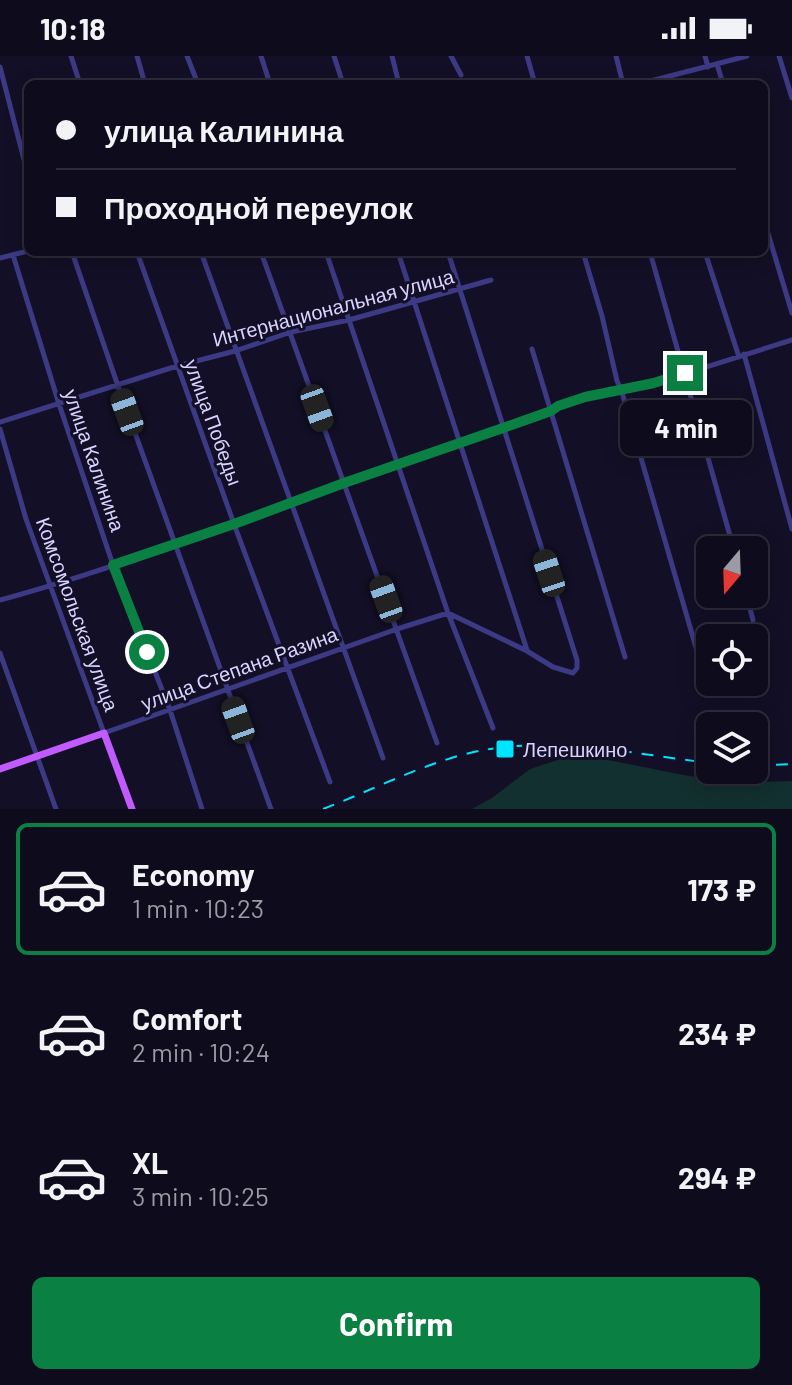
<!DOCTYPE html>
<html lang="en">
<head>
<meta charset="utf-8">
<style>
  body { margin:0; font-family:Barlow,sans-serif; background:#171425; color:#f1f3f6; height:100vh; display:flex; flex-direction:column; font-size:30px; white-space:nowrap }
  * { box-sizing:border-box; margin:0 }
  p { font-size:26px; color:#9b9ba3 }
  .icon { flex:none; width:44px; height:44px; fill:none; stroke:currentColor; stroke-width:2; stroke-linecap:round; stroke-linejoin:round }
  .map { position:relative; height:753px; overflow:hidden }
  .side { display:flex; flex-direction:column; background:#0e0b1c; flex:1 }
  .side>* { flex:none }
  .guide { position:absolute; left:24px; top:24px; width:744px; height:176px; border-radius:12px; box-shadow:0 4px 20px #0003,0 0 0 2px #2e2b3b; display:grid; align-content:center; height:176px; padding:0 32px; background:#0e0b1c }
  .needle { width:52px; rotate:199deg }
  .tools { position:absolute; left:696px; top:480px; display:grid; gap:16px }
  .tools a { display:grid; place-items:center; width:72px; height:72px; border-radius:12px; background:#0e0b1c; box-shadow:0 4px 20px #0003,0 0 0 2px #2e2b3b; font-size:40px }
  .end { position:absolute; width:36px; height:36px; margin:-18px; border:10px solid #0b8043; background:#fff; box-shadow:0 0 0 4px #fff }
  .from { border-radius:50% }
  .bubble { position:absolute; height:56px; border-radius:12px; background:#0e0b1c; box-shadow:0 4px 20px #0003,0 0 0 2px #2e2b3b; font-size:26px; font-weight:700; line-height:56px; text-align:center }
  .car { position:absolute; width:24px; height:48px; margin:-24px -12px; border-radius:10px; box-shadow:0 0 6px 2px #0007; background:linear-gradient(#222 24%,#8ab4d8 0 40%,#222 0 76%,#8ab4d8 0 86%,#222 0) }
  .guide b { display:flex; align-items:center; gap:28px; height:76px; font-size:30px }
  .guide b+b { border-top:2px solid #2e2b3b }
  .guide i { width:20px; height:20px; background:#f1f3f6 }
  ul { padding:14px 0 0; list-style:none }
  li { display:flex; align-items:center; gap:24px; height:132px; margin:0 16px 12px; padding:0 16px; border:4px solid transparent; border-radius:12px }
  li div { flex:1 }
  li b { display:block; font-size:30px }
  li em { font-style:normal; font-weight:700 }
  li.selected { border-color:#0b8043 }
  li>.icon { width:72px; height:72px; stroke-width:1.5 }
  .primary-button { display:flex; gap:16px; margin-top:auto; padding:16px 32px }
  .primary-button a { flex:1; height:92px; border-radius:12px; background:#0b8043; color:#fff; font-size:32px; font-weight:700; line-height:92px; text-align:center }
  .status { display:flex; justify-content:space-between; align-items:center; height:56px; padding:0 40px; background:#0e0b1c; direction:ltr }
  .status svg { height:22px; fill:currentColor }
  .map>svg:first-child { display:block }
  .green { fill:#12302f }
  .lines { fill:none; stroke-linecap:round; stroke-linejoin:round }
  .minor { stroke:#3d3a85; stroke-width:5 }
  .major { stroke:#c25bff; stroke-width:7 }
  .rail { stroke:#00e5ff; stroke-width:2; stroke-dasharray:12 10; stroke-linecap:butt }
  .route { stroke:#0b8043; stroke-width:10 }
  .poi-dot { fill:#00e5ff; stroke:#130f26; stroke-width:3 }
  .labels { text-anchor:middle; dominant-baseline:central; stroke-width:6; stroke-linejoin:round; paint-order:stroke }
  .street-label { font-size:20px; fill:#d9d4ff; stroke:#130f26 }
  .poi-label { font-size:20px; fill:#d9d4ff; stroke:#130f26; text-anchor:start }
</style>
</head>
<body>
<div class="status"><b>10:18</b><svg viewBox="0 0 49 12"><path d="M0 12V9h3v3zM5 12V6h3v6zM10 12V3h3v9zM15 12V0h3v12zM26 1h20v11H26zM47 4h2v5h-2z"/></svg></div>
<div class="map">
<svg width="792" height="753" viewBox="0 0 792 753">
  <rect width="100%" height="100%" fill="#130f26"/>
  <!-- green -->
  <path class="green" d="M 573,699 C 619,704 664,717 710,723 C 737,727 765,726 792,725 L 792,753 L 472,753 L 492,742 L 530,713 Z"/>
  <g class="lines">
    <!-- minor -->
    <path class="minor" d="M 71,0 L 80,28
      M 137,0 L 145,28
      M 187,0 L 198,28
      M 261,0 L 270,28
      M 334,0 L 343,28
      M 392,0 L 399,28
      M 451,0 L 461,19
      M 527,0 L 535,28
      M 616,0 L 623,28
      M 705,0 L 708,11
      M 779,0 L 792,42
      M 717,8 L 723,28
      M 0,11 L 28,119
      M 639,28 L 747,0
      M 764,164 L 792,257
      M 72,196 L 118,330 L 271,753
      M 137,196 L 234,468 L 330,726
      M 201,196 L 383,702
      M 261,196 L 437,687
      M 326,196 L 448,557 L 493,672
      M 398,196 L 527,594
      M 583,196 L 602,260 L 617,325 L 621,333 L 697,595
      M 650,196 L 734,494
      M 705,196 L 739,301
      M 13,199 L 59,348 L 113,509 L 170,654 L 202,753
      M 0,202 L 28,195
      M 532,293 L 625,601
      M 744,298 L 792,473
      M 0,366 L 177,310 L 235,295 L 291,276 L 349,264 L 491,224
      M 0,373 L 26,463 L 104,677 L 397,573 L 448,557 L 527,595 L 553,611 L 573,617 L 577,612 L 577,604 L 448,196
      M 746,538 L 753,564
      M 0,544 C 107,515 212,475 316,437 C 394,409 473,383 551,355 C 579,334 624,336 657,326 C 702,313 747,298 792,284
      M 0,597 L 56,753"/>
    <!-- major -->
    <path class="major" d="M 0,713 L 104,677 L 132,753"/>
    <!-- rail -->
    <path class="rail" d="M 754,710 L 792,708
      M 323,753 C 373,734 432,703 484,694 C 560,681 635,698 710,707"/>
  </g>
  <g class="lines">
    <!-- route -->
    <path class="route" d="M 147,596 L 113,509 L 234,468 L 344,427 L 503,372 L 551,355 L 558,350 L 585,341 L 654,327 L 685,317"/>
  </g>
  <!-- markers -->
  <rect class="poi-dot" x="495" y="683" width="20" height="20" rx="4"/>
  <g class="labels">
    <!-- street labels -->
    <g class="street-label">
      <text transform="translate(333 251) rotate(-15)">Интернациональная улица</text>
      <text transform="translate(214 366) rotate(70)">улица Победы</text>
      <text transform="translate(95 404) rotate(71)">улица Калинина</text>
      <text transform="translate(78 558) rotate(70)">Комсомольская улица</text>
      <text transform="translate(239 612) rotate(-20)">улица Степана Разина</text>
    </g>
    <!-- poi labels -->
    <g class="poi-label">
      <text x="523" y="693">Лепешкино</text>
    </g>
  </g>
</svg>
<div class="tools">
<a><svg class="needle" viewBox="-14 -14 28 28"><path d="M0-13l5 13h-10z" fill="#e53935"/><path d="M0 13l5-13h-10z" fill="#9b9ba3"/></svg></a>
<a><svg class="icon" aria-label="locate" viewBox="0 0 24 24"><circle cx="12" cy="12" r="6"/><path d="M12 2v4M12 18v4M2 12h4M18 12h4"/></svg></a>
<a><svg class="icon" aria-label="layers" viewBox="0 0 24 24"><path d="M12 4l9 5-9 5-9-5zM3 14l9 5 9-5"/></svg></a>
</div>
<i class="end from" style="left:147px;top:596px"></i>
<i class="end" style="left:685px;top:317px"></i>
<div class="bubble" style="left:620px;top:344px;width:132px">4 min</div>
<i class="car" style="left:317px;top:352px;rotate:160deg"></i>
<i class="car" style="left:127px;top:356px;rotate:340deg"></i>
<i class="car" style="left:549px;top:517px;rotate:342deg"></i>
<i class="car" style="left:386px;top:543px;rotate:340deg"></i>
<i class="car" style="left:238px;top:664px;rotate:340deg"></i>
<div class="guide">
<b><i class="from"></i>улица Калинина</b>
<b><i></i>Проходной переулок</b>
</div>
</div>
<section class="side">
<ul>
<li class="selected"><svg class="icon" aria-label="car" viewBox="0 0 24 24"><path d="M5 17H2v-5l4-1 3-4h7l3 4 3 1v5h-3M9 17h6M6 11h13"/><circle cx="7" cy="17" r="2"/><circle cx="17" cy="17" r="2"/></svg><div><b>Economy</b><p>1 min · 10:23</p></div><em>173 ₽</em></li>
<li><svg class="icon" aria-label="car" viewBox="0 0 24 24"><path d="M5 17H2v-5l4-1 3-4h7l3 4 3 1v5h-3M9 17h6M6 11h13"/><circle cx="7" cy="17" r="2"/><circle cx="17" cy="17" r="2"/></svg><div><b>Comfort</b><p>2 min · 10:24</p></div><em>234 ₽</em></li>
<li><svg class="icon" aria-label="car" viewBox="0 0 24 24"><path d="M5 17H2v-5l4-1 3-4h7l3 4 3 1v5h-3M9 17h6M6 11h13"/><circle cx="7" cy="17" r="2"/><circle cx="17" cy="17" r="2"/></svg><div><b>XL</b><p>3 min · 10:25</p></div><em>294 ₽</em></li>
</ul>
<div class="primary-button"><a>Confirm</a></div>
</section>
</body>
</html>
